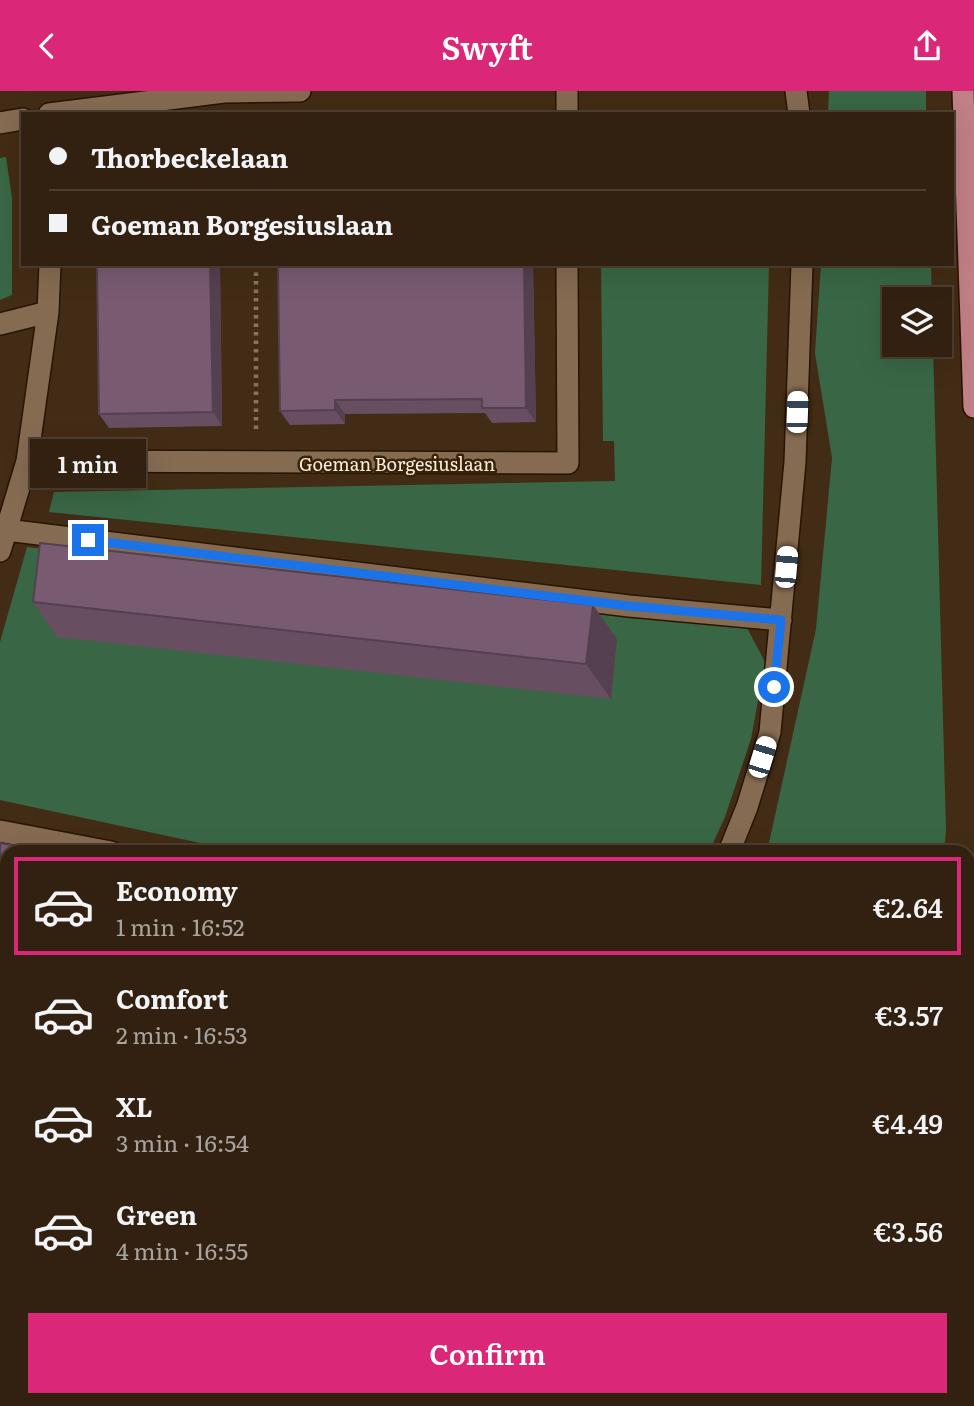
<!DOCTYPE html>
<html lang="en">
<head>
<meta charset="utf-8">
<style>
  body { margin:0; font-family:Literata,serif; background:#3a2919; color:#f1f3f6; height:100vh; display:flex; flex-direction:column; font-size:26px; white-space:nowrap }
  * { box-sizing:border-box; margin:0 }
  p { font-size:23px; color:#a8a39f }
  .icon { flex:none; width:38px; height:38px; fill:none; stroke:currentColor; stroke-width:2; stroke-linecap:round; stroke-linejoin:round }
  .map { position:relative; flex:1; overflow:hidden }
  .sheet { position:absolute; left:0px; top:754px; width:975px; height:562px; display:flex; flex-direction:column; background:#322110; border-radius:21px 21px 0 0; box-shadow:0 7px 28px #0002,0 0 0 2px #4d3e30 }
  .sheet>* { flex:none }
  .top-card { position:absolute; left:21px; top:21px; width:933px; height:154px; border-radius:0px; box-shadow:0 7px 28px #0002,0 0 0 2px #4d3e30; display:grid; align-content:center; height:154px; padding:0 28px; background:#322110 }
  .tools { position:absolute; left:882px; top:196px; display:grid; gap:14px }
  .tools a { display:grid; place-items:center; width:70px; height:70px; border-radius:0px; background:#322110; box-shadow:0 7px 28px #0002,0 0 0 2px #4d3e30; font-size:35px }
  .end { position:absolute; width:32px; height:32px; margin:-16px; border:9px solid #1a73e8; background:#fff; box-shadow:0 0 0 4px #fff }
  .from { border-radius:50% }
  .bubble { position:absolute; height:49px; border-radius:0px; background:#322110; box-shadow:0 7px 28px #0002,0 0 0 2px #4d3e30; font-size:23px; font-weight:600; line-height:49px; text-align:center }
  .car { position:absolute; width:21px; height:42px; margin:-21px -10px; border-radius:9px; box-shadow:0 0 5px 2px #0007; background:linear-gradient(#fff 24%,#345 0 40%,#fff 0 76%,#345 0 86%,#fff 0) }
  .top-card b { display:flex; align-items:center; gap:24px; height:66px; font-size:26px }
  .top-card b+b { border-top:2px solid #4d3e30 }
  .top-card i { width:18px; height:18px; background:#f1f3f6 }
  ul { padding:12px 0 0; list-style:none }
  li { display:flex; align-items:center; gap:21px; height:98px; margin:0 14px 10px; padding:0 14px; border:4px solid transparent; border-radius:0px }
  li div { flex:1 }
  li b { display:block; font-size:26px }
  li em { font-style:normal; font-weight:600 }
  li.active { border-color:#db2777 }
  li>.icon { width:63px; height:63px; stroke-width:1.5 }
  .primary-button { display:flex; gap:14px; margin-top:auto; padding:14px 28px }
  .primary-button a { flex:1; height:80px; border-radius:0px; background:#db2777; color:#fff; font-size:28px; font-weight:600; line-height:80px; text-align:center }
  header { display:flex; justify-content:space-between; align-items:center; height:91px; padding:0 28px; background:#db2777; color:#fff; font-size:32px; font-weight:600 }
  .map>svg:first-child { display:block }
  .green { fill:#396745 }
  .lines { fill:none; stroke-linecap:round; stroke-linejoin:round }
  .minor-casing { stroke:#291400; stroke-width:24 }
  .major-casing { stroke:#291400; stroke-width:24 }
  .highway-casing { stroke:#291400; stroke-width:24 }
  .path { stroke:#87735f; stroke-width:4.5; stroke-dasharray:3.5 5; stroke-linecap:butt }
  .minor { stroke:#856b52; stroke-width:21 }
  .major { stroke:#c17f86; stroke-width:21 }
  .highway { stroke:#e98da8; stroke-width:21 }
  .wall { fill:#674e61 }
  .shaded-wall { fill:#54404f }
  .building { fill:#785b71; stroke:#54404f; stroke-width:2 }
  .route { stroke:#1a73e8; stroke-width:9 }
  .labels { text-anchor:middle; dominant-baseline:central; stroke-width:5; stroke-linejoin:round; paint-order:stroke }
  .street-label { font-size:18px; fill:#fbecde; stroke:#38220a }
</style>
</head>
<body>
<header><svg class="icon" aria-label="back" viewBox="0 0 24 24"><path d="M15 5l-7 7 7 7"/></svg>Swyft<svg class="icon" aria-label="share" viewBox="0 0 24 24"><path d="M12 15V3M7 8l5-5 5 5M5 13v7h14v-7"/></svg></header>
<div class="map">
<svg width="974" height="1315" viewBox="0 0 974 1315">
  <rect width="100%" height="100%" fill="#432c15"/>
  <!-- green -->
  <path class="green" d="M 829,0 L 926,0 L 926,23 L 828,23 Z
    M 6,66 L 12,107 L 12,204 L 0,209 L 0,67 Z
    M 601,173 L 769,173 L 761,494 L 49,421 L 54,401 L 615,390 L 614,350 L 603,350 Z
    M 821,173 L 931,173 L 932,208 L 894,208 L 894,254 L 933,254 L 946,740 L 944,761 L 767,761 L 816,538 L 832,367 L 815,262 Z
    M 27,456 L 746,535 L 765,571 L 751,648 L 725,726 L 709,761 L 242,761 L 0,709 L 0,551 Z
    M 0,750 L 49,761 L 7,761 L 7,1038 L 0,1036 Z
    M 0,1076 L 7,1078 L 7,1309 L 342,1309 L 337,1315 L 0,1315 Z
    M 382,1309 L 522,1309 L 518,1315 L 377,1315 Z
    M 578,1309 L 711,1309 L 703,1315 L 574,1315 Z"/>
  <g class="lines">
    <defs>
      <path id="minor" d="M 567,0 L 567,23
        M 796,0 L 799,23
        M 49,23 L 224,1 L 300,0
        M 0,32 L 23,28
        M 0,233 L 48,221
        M 27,370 L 568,372 L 567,173
        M 6,439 L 629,515 L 781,529
        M 0,460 L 27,370 L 48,221 L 50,173
        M 0,740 L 111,761
        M 729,761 L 747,716 L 770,641 L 795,371 L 802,173
        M 0,1061 L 7,1062
        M 353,1315 L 357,1309"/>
      <path id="major" d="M 963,0 L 974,316"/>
      <path id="highway" d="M 968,804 L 974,800
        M 968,1139 L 974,1134
        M 968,1245 L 974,1240
        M 549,1315 L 553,1309
        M 750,1315 L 758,1309
        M 881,1315 L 889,1309"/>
    </defs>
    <!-- minor casing -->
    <use href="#minor" class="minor-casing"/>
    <!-- major casing -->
    <use href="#major" class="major-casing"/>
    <!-- highway casing -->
    <use href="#highway" class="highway-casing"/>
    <!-- path -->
    <path class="path" d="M 256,173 L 256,340"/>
    <!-- minor -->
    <use href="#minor" class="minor"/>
    <!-- major -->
    <use href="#major" class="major"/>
    <!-- highway -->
    <use href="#highway" class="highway"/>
  </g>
  <!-- wall -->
  <path class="wall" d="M 220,173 L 222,335 L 109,337 L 99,323 Z
    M 278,173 L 533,173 L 536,331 L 492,332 L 485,322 L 345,323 L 345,333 L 290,334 L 280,320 Z
    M 33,511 L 593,514 L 617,548 L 611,608 L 57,546 Z
    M 0,752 L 7,761 L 7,844 L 0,843 Z
    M 0,1064 L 7,1066 L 7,1157 L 0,1155 Z"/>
  <!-- shaded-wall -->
  <path class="shaded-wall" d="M 210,173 L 220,173 L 222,335 L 213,321 Z
    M 524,173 L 533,173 L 536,331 L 526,317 Z
    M 335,309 L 345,323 L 345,333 L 335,319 Z
    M 593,514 L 617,548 L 611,608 L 586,573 Z
    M 226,1309 L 251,1309 L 250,1315 L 225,1315 Z"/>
  <!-- building -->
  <path class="building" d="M 97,173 L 210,173 L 213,321 L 99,323 Z
    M 278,173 L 524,173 L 526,317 L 482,317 L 482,308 L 335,309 L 335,319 L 280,320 Z
    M 40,452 L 593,514 L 586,573 L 33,511 Z
    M 0,752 L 47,761 L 7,761 L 7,815 L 0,813 Z
    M 0,1064 L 7,1066 L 7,1128 L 0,1127 Z
    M 22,1309 L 226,1309 L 225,1315 L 17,1315 Z"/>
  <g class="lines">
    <!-- route -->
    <path class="route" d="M 88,449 L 629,515 L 781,529 L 774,596"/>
  </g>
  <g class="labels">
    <!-- street labels -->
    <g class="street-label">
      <text x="397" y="372">Goeman Borgesiuslaan</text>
    </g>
  </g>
</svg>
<div class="tools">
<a><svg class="icon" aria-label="layers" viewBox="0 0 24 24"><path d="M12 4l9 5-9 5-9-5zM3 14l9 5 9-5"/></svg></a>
</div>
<i class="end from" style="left:774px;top:596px"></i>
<i class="end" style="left:88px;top:449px"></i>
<div class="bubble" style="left:30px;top:348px;width:116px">1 min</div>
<i class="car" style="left:797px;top:321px;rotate:2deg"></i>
<i class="car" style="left:786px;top:476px;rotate:5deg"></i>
<i class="car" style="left:762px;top:666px;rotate:17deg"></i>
<div class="top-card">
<b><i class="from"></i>Thorbeckelaan</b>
<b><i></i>Goeman Borgesiuslaan</b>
</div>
<section class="sheet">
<ul>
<li class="active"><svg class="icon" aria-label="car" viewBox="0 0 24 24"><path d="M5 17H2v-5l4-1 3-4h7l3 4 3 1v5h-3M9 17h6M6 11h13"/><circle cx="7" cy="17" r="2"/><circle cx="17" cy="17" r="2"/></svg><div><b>Economy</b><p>1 min · 16:52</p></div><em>€2.64</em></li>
<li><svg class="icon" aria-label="car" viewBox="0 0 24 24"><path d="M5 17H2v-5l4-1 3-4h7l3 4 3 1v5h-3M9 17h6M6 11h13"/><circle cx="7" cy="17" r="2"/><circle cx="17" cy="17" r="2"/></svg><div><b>Comfort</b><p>2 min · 16:53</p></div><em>€3.57</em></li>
<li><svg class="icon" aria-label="car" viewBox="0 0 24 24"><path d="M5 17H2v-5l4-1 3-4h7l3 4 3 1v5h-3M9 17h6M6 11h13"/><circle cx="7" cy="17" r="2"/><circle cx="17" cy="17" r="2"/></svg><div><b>XL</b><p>3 min · 16:54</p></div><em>€4.49</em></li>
<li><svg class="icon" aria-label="car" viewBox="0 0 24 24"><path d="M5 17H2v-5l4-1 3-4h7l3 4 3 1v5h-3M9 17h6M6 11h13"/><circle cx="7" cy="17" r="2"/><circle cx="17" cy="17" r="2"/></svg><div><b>Green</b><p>4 min · 16:55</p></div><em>€3.56</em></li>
</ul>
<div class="primary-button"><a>Confirm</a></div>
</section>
</div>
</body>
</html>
